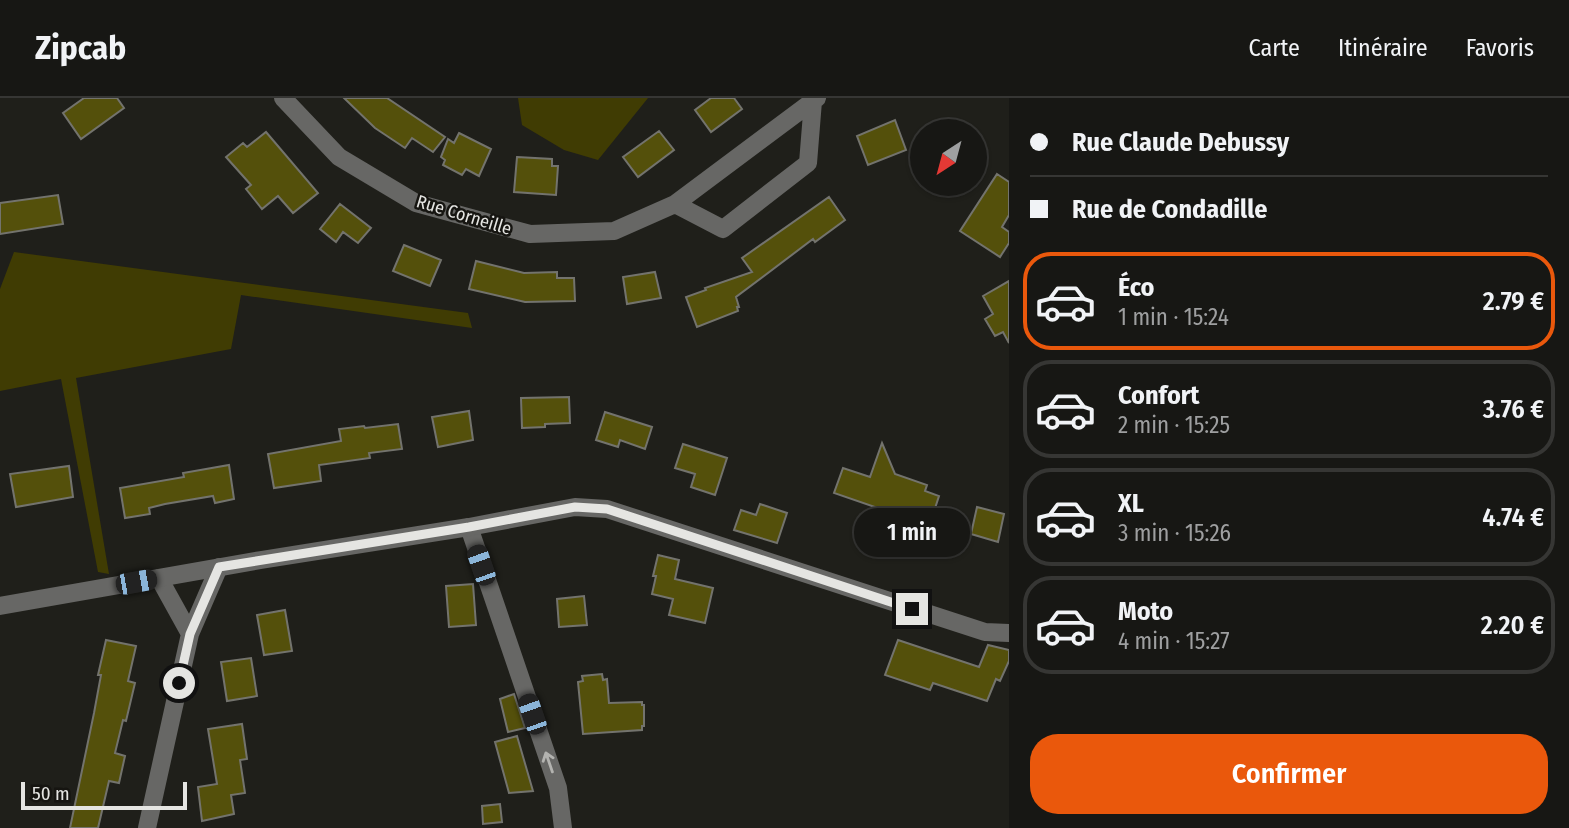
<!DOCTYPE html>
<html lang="fr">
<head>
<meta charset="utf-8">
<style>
  body { margin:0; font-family:"Fira Sans Condensed",sans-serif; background:#20201d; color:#f1f3f6; height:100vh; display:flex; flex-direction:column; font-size:26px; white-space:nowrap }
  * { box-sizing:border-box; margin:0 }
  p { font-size:23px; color:#9e9fa0 }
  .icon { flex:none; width:38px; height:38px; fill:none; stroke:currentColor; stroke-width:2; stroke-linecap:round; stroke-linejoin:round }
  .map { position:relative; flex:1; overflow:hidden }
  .side { display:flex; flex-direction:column; background:#171714; width:560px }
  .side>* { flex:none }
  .hud { display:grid; align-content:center; height:154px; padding:0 21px; background:#171714 }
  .needle { width:46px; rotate:216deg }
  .controls { position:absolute; left:910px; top:21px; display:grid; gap:14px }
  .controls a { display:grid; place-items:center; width:77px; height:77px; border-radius:50%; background:#171714; box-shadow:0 2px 5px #0004,0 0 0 2px #363634; font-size:35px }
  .scale { position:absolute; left:21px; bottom:18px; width:166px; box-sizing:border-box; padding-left:7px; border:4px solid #e5e5e2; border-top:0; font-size:19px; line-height:24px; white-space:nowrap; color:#e5e5e2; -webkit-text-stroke:5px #161511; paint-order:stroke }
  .end { position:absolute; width:32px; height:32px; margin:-16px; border:9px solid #e5e5e2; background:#111; box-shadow:0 0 0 4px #111 }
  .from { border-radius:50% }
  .bubble { position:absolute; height:49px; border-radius:24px; background:#171714; box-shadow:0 2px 5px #0004,0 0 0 2px #363634; font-size:23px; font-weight:600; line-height:49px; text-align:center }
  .car { position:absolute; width:21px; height:42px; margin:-21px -10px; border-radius:9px; box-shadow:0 0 5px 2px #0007; background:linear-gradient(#222 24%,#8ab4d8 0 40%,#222 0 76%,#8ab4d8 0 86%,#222 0) }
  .hud b { display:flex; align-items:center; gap:24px; height:66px; font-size:26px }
  .hud b+b { border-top:2px solid #363634 }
  .hud i { width:18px; height:18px; background:#f1f3f6 }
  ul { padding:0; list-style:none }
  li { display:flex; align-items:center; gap:21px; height:98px; margin:0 14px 10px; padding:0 7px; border:4px solid #363634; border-radius:28px }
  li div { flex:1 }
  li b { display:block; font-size:26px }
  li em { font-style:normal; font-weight:600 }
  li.current { border-color:#ea580c }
  li>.icon { width:63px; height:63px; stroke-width:1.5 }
  .cta { display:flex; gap:14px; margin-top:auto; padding:14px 21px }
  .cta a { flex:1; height:80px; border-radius:28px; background:#ea580c; color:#fff; font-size:28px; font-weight:600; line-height:80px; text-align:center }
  header { display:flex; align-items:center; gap:42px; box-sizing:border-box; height:98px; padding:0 35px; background:#171714; border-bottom:2px solid #363634 }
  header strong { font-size:33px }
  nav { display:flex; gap:38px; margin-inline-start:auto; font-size:24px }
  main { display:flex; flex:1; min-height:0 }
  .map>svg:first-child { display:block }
  .green { fill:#403c03 }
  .building { fill:#54500b; stroke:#73736d; stroke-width:2 }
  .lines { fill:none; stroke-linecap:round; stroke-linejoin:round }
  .minor { stroke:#676765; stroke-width:18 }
  .tertiary { stroke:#676765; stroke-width:18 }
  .oneway { stroke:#b3b3b0 }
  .route { stroke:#e5e5e2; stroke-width:9 }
  .labels { text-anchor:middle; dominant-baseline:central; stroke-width:5; stroke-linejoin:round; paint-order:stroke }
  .street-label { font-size:18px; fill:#e5e5e2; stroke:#161511 }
</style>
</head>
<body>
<header>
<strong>Zipcab</strong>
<nav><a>Carte</a><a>Itinéraire</a><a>Favoris</a></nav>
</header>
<main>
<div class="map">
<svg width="1009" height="730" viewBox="0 0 1009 730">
  <rect width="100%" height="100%" fill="#1f1f1a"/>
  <!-- green -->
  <path class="green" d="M 518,0 L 648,0 L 598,62 L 564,52 L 522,27 Z
    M 14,154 L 468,215 L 472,230 L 241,197 L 231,251 L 76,280 L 109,476 L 98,474 L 61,281 L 0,293 L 0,191 Z"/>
  <!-- building -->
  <path class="building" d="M 84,0 L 117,0 L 124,10 L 81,41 L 63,15 Z
    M 344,0 L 387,0 L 445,39 L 433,54 L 412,40 L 405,50 L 375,30 Z
    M 711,0 L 734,0 L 742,11 L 711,34 L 695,12 Z
    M 895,22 L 906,52 L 868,67 L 857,38 Z
    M 659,33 L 674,52 L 638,79 L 623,59 Z
    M 266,34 L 318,95 L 293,115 L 278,98 L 262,111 L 246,91 L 251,87 L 226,59 L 243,45 L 247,49 Z
    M 459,35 L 491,51 L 479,78 L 466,71 L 462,77 L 443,67 L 445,62 L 441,59 L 448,41 L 454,45 Z
    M 517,59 L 552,61 L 552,68 L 558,68 L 556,97 L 514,94 Z
    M 997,76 L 1009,84 L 1009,117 L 1002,129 L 1009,134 L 1009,145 L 1000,159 L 960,133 Z
    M 58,97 L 63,126 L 0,136 L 0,105 Z
    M 829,99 L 845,122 L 815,144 L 813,141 L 736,199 L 739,209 L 737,209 L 738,213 L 697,229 L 686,199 L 706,192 L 705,190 L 752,174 L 742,160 Z
    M 340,106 L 371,130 L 358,145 L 343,134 L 336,144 L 320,131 Z
    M 404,147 L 441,162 L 430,188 L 393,173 Z
    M 476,163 L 524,175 L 557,174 L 557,180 L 574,180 L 575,203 L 525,204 L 469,191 Z
    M 655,174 L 661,200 L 627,206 L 623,179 Z
    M 1009,183 L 1009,245 L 1003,234 L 995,238 L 985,221 L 993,216 L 983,198 Z
    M 569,299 L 570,325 L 545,326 L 545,329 L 522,330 L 521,300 Z
    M 469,313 L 473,342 L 438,349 L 432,319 Z
    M 605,314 L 652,329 L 645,351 L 620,342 L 618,349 L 596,342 Z
    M 398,326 L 402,351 L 369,355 L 370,360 L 319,367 L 321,383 L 274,390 L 268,356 L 341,343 L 339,331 L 364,328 L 365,330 Z
    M 882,345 L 895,376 L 927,387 L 925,393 L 939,398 L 927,435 L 901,427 L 904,419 L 834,395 L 843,370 L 870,379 Z
    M 683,346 L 727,360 L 715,397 L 691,389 L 695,376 L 675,370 Z
    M 229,367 L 234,401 L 215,405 L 213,398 L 165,406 L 149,410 L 150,416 L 125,420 L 120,390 L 184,379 L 183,375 Z
    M 69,368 L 73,399 L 16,409 L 10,376 Z
    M 760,406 L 787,415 L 777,445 L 734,432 L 741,412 L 756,417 Z
    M 977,409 L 1004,416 L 998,444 L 971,436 Z
    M 658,457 L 679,462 L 675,481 L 713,490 L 705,525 L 669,517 L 673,501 L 652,496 L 656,478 L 653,478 Z
    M 473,486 L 476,527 L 449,529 L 446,488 Z
    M 584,498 L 587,527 L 559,529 L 557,501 Z
    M 285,512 L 292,553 L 264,557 L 257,517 Z
    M 106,542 L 136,548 L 128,583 L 135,585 L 126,623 L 123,622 L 115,655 L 125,658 L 119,685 L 109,683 L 98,730 L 70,730 L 94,615 L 101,577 L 98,577 Z
    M 898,542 L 979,569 L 988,547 L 1009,552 L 1009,563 L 1000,583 L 996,581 L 987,603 L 933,585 L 930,592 L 885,577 Z
    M 251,560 L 257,598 L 227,603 L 221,564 Z
    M 602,576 L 603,582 L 607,581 L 609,605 L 642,604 L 642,607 L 644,607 L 644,628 L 642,628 L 642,632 L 583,636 L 578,584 L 583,583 L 582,578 Z
    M 514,596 L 525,630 L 508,634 L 500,601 Z
    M 242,626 L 247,661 L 240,662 L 245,695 L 231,697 L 234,716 L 202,723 L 198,689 L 217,686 L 208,631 Z
    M 517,638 L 533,693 L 509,695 L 495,644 Z
    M 500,706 L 502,724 L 483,726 L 482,708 Z"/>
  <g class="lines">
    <!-- minor -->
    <path class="minor" d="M 283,0 L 339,59 L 416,105 L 530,136 L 614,133 L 675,106 L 817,0
      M 675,106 L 723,131 L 808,65 L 813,3
      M 469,429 L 558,690 L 563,730
      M 159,480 L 190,536 L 219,469
      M 147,730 L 190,536"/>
    <!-- tertiary -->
    <path class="tertiary" d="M 0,508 L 261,462 L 469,429 L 575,409 L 607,411 L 985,534 L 1009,535"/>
  </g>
  <!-- one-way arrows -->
  <defs><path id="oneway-shaft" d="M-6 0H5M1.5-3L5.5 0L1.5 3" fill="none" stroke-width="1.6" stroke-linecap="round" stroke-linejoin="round" transform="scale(1.75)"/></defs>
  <use class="oneway" href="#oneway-shaft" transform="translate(549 664) rotate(-109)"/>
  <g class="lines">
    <!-- route -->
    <path class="route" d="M 179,585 L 190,536 L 219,469 L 469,429 L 575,409 L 607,411 L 912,511"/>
  </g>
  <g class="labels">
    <!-- street labels -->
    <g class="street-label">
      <text transform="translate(464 117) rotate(17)">Rue Corneille</text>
    </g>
  </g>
</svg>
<div class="controls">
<a><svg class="needle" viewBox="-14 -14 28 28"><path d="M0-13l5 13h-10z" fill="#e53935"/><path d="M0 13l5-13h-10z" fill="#9e9fa0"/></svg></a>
</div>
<div class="scale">50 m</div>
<i class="end from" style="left:179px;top:585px"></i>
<i class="end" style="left:912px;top:511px"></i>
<div class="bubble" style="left:854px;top:410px;width:116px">1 min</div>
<i class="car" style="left:481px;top:467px;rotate:341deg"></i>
<i class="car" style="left:136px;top:484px;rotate:80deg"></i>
<i class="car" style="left:532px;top:616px;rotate:341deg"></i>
</div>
<section class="side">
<div class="hud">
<b><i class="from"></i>Rue Claude Debussy</b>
<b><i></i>Rue de Condadille</b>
</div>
<ul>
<li class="current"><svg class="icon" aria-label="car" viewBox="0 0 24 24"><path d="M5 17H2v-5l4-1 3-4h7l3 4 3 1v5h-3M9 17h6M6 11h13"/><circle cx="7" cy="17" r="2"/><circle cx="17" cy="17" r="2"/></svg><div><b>Éco</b><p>1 min · 15:24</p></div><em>2.79 €</em></li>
<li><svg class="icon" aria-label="car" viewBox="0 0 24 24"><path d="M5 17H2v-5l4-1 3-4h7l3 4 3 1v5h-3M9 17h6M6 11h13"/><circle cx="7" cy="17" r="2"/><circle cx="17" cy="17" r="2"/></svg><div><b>Confort</b><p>2 min · 15:25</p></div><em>3.76 €</em></li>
<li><svg class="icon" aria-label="car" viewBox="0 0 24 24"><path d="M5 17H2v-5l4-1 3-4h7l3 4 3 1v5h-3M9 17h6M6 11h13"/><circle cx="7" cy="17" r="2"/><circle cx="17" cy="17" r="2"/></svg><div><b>XL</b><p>3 min · 15:26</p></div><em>4.74 €</em></li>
<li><svg class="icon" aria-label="car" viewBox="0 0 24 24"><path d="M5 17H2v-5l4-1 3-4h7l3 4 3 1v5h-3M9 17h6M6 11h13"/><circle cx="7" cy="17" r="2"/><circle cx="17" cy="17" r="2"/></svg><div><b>Moto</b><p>4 min · 15:27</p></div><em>2.20 €</em></li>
</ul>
<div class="cta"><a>Confirmer</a></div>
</section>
</main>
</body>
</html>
